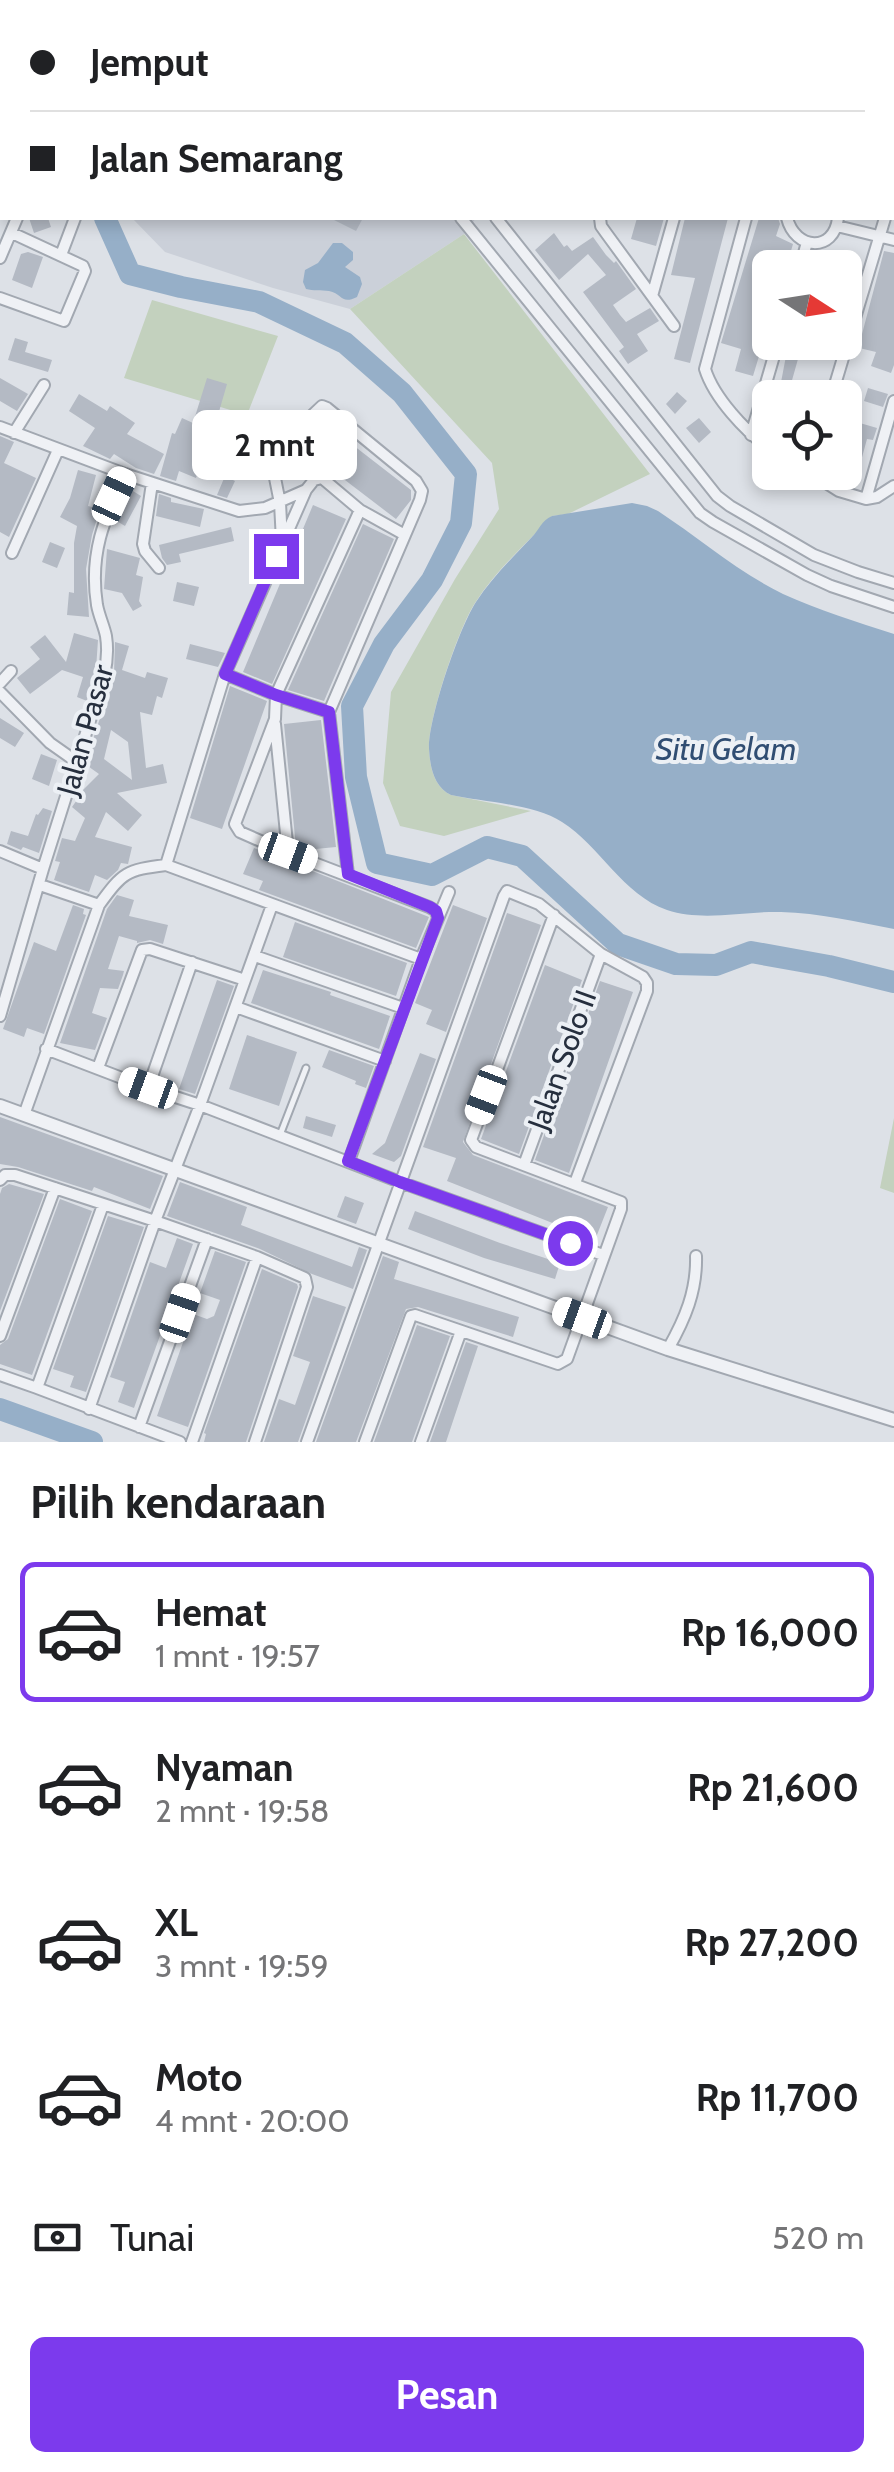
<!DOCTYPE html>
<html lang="id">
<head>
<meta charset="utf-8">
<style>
  body { margin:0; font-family:Cabin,sans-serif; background:#f6f6f6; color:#202124; height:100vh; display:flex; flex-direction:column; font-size:38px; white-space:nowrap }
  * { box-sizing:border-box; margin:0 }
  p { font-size:32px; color:#757577 }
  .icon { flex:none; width:55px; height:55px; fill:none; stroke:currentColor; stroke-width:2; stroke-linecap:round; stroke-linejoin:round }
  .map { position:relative; height:1442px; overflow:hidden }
  .sheet { display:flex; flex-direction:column; background:#fff; flex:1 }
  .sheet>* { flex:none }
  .top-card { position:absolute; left:0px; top:0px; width:895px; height:220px; box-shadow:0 5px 15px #0003; display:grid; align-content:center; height:220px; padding:0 30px; background:#fff }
  .needle { width:65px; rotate:102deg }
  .tools { position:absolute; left:752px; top:250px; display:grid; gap:20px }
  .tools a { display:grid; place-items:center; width:110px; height:110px; border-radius:15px; background:#fff; box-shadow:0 5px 15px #0003; font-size:50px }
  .end { position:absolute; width:45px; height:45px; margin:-22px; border:12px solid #7c3aed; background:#fff; box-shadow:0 0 0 5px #fff }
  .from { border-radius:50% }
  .bubble { position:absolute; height:70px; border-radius:15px; background:#fff; box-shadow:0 5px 15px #0003; font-size:32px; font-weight:700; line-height:70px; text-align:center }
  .car { position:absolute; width:30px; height:60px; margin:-30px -15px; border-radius:12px; box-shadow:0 0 8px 2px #0007; background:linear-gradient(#fff 24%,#345 0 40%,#fff 0 76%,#345 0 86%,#fff 0) }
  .top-card b { display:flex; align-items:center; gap:35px; height:95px; font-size:38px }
  .top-card b+b { border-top:2px solid #e0e0e0 }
  .top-card i { width:25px; height:25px; background:#202124 }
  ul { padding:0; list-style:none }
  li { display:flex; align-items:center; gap:30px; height:140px; margin:0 20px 15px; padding:0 10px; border:5px solid transparent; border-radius:15px }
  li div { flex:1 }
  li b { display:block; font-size:38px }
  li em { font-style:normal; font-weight:700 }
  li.active { border-color:#7c3aed }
  li>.icon { width:90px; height:90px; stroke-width:1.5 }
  h2 { padding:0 30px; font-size:45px; line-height:120px }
  .pay { display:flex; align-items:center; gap:25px; height:110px; padding:0 30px; font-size:38px }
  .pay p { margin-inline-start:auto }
  .primary-button { display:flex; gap:20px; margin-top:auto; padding:20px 30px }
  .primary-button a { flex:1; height:115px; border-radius:15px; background:#7c3aed; color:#fff; font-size:40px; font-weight:700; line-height:115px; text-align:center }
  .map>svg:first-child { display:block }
  .built { fill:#cbd0d9 }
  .green { fill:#c3d1be }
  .water { fill:#96afc8 }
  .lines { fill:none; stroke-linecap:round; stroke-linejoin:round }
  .river { stroke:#96afc8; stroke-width:22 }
  .building { fill:#b4bac4; fill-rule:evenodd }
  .service-casing { stroke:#a2a8b1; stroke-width:9 }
  .minor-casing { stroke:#a2a8b1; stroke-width:14 }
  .tertiary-casing { stroke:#a2a8b1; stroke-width:16 }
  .service { stroke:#eff1f5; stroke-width:5 }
  .minor { stroke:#eff1f5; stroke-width:10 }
  .tertiary { stroke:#eff1f5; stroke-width:12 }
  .route { stroke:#7c3aed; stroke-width:12 }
  .labels { text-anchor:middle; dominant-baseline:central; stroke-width:8; stroke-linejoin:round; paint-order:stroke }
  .street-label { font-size:30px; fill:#262f3e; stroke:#ecf0f5 }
  .water-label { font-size:32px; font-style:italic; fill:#304d72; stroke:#ecf0f5 }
</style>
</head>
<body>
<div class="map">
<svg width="894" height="1442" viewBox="0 0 894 1442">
  <rect width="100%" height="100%" fill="#dde1e7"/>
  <!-- built -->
  <path class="built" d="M 127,0 L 761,0 L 755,2 L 130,2 Z
    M 132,218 L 476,218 L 464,234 L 350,309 L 273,288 L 165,252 Z"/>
  <!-- green -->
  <path class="green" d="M 464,234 L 650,474 L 568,514 L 552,516 C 526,544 496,570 475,603 C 458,629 428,719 429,749 C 430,768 434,787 451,795 L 531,811 L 444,836 L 400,826 L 383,783 L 391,692 L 455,579 L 499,509 L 492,463 L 350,309 Z
    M 152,300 L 278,336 L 247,415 L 124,378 Z
    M 894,1118 L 894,1193 L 880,1188 Z"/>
  <!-- water -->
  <path class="water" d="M 333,243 L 342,243 L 353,252 L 353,260 L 345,267 L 360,277 L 362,284 L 357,297 C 341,305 343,294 329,291 C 321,290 313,291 306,289 L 303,282 L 305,270 L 318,263 Z
    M 632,503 L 647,506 L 658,511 C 699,538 738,572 783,594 C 818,610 857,622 894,634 L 894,929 C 857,922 819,913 781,912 C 744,911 703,922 667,910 C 623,895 600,846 562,822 C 534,804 484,802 451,795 C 434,787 430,767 429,749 C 428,719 459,628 476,602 C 491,579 512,558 531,538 C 540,529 541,521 552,516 Z"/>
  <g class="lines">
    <!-- river -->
    <path class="river" d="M 0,5 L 2,4
      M 105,218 L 130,274 L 181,287 L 259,302 L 345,343 L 402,393 L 466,474 L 461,523 L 432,580 L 384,644 L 352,706 L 356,777 L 377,863 L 432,875 L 487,847 L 522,856 L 618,944 L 676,964 L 716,965 L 751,952 L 829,966 L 894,982
      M 0,1409 L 92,1442"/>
  </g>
  <!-- building -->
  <path class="building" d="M 29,218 L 48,218 L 51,227 L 34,233 Z
    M 330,218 L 363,218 L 356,231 Z
    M 637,218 L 664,218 L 656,246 L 631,239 Z
    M 685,218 L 728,218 L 690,363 L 674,359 L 695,278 L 671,275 Z
    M 759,218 L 778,218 L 780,224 L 776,236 L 793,244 L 786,268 L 770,268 L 770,320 L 753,376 L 735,371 L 741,349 L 721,343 Z
    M 554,233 L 564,247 L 567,245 L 572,251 L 593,237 L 606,255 L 614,263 L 616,261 L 636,289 L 613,305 L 620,315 L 626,322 L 650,308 L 659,321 L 637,334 L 648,351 L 628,364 L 619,351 L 624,347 L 583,292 L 606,275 L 588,254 L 559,280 L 535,250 Z
    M 884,251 L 894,253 L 894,365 L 891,373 L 871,366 L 876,352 L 855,347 L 859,334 L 862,334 Z
    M 28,252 L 43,257 L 32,288 L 12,280 L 21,254 Z
    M 818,256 L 847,265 L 846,268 L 814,268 Z
    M 15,338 L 28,342 L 25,352 L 52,360 L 48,372 L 8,360 Z
    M 786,356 L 798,359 L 787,398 L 778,398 Z
    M 0,378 L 28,394 L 17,411 L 0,401 Z
    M 207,378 L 227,384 L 216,422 L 211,420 L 202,439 L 231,445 L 227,464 L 231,465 L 225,476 L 201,464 L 196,478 L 179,471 L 176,481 L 160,476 L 172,433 L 175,434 L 182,418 L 193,423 Z
    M 868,388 L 888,394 L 883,407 L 864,401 Z
    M 677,392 L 687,401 L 675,414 L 666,404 Z
    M 79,394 L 107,411 L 110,406 L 135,423 L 127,434 L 164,454 L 154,474 L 136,468 L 114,454 L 110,459 L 83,446 L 95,428 L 69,411 Z
    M 845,397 L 858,400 L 853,421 L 877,428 L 873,440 L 867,439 L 861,461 L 845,457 Z
    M 699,418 L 711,432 L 699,443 L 686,428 Z
    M 327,425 L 411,490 L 411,500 L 396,519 L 307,451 Z
    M 0,436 L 14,442 L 4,463 L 36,478 L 9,537 L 0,532 Z
    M 78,470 L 96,475 L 88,506 L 100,509 L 92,535 L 86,569 L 89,617 L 67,615 L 69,592 L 74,593 L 74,543 L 77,526 L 60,517 L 70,498 Z
    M 225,476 L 235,481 L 227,498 L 217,495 Z
    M 128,488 L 141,496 L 125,526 L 115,520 Z
    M 159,494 L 171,498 L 171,502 L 204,509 L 200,527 L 156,516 Z
    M 313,505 L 346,519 L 272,684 L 243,672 Z
    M 363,524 L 394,539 L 324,701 L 288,690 Z
    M 231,527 L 234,541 L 179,554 L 181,562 L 167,565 L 162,558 L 159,545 Z
    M 50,542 L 65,548 L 57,568 L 42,562 Z
    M 107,549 L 140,558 L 136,575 L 143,577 L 139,601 L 142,606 L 133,611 L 122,593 L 104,589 Z
    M 177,582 L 199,587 L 194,606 L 173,601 Z
    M 74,633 L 98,640 L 96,669 L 87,701 L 77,697 L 83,677 L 62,670 L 30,694 L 17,678 L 40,659 L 30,647 L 45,635 L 66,662 Z
    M 115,642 L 129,646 L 122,670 L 145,678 L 147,672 L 168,678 L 162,698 L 157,696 L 152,715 L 140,712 L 146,768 L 163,764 L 167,783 L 117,793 L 142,815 L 128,831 L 106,812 L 95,837 L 132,847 L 128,864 L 121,863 L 118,870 L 107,880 L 95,875 L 89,892 L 54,880 L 60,862 L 55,861 L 62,838 L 75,841 L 85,818 L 72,807 L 79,797 L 76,797 L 99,774 L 85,764 L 101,715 L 107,707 L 104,706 L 114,673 ZM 111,730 L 128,742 L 132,780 L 104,759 Z
    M 190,644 L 225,653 L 218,667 L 186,659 Z
    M 230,686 L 267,701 L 222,829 L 190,818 Z
    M 0,718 L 24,733 L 15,747 L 0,738 Z
    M 321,720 L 336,847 L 305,850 L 296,847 L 284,724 Z
    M 41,754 L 57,760 L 49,786 L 32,779 Z
    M 43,808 L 52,811 L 39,853 L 23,847 L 21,850 L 7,844 L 11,831 L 28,836 L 36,814 L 38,815 Z
    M 254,848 L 429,917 L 416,948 L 259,890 L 263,881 L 243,874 Z
    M 117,895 L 134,900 L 129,916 L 168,925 L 163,944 L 150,940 L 137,943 L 137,941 L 119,936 L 108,969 L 124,971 L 123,975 L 118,989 L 100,988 L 92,1013 L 107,1018 L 95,1050 L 60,1043 L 107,909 Z
    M 73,905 L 84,909 L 83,914 L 86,915 L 44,1034 L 27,1028 L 24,1037 L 3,1029 L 34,942 L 56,951 Z
    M 453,905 L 487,918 L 446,1032 L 426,1024 L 432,1010 L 415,1003 Z
    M 507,913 L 541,925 L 463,1142 L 473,1155 L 608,1207 L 595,1240 L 447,1181 L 456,1158 L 423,1147 Z
    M 295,922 L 407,963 L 396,996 L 283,957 Z
    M 545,965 L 582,980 L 519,1154 L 481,1139 Z
    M 263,970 L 331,992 L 330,995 L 390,1016 L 379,1049 L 251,1003 Z
    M 217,980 L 234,986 L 195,1094 L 179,1089 Z
    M 600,981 L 633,992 L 569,1173 L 535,1160 Z
    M 247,1035 L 297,1052 L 279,1106 L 229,1089 Z
    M 329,1050 L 374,1066 L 366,1088 L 355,1084 L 356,1081 L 322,1067 Z
    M 420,1053 L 436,1059 L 401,1156 L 394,1162 L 372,1154 L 385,1143 Z
    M 306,1116 L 336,1125 L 332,1137 L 303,1128 Z
    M 0,1117 L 163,1176 L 150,1209 L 94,1187 L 92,1191 L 18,1167 L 0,1164 Z
    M 180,1182 L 247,1207 L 241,1225 L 352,1267 L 359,1247 L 367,1250 L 353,1289 L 312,1274 L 260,1249 L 167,1216 Z
    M 9,1184 L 44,1194 L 0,1311 L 0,1194 L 2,1188 Z
    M 345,1196 L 364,1203 L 356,1224 L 337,1217 Z
    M 60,1199 L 92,1211 L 32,1375 L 0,1364 L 0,1345 L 8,1339 Z
    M 415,1211 L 500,1243 L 560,1263 L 555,1279 L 484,1258 L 408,1229 Z
    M 108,1216 L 144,1227 L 86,1392 L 70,1387 L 74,1376 L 53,1369 Z
    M 177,1238 L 193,1244 L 134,1408 L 118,1402 L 125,1382 L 110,1377 L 150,1262 L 166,1268 Z
    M 215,1251 L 246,1262 L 188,1427 L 157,1416 L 193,1314 L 207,1319 L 214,1316 L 220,1300 L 200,1293 Z
    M 383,1256 L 399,1262 L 394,1279 L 519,1317 L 513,1337 L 418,1307 L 406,1309 L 356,1442 L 316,1442 Z
    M 262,1269 L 297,1284 L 298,1287 L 246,1442 L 204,1442 L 206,1434 L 204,1433 Z
    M 313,1296 L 346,1307 L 298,1442 L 264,1442 L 279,1399 L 295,1405 L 310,1362 L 293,1356 Z
    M 417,1325 L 450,1336 L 412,1442 L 374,1442 Z
    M 466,1342 L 478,1346 L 446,1442 L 430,1442 Z"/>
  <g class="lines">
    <defs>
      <path id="service" d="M 280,1135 L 306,1068"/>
      <path id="minor" d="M 65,0 L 67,2
        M 821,2 L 824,0
        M 879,2 L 880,0
        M 0,23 L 2,23
        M 0,154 L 2,161
        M 892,193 L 894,188
        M 461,218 L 700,513 L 713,522 L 807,575 L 831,586 L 894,607
        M 496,218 L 717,496 L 730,506 L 814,555 L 858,572 L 894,583
        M 600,218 L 601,226 L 606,233 L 674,326
        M 746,218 L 705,369 C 714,398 746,432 770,449
        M 787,218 C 795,250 834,253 838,218
        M 837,226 L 894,240
        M 61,255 L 75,218
        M 0,258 L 17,218
        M 800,268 L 807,242
        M 652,296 L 674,218
        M 0,298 L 64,321 L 85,271 L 83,266 L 12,233
        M 831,398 L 885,218
        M 0,427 L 125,474 L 239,511 L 265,508 L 306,490
        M 14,433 L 44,385
        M 751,435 L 778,342
        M 809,472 L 839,491 L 866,499
        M 152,483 L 143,544 L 145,551 L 159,568
        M 866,499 L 894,401
        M 866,499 L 877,497 L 894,486
        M 360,510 L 276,695 L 275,719 L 235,824 L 240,832 L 288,853 L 429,907 L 436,911 L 438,918
        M 282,541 L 280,503 L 274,473 L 279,453 L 285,434 L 289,429 L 304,423 L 322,406 L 327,408 L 416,481 L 422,491 L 420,500 L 329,712 L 348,874
        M 12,553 L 58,450
        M 225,674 L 276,695 L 329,712
        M 0,683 L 11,671
        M 0,692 L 50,743 L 77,762
        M 275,724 L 288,853
        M 0,851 L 43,869
        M 166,865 L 225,674 L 306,490 L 314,480 L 322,478 L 360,510 L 405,535
        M 40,885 L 99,905
        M 255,956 L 403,1008
        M 236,1007 L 385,1061
        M 0,1016 L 43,869 L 104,676 C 107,663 108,649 106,636 C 104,626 99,616 97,605 C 89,554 104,519 125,474
        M 46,1049 L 148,1088 L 200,1105 L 400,1182 L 603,1255
        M 98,1068 L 142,950 L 150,949 L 245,980
        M 148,1088 L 192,962
        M 24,1115 L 99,905 C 123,872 126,870 166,865 L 421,959
        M 349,1161 L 421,959 L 449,892
        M 524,1165 L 601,954
        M 0,1180 L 5,1175 L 15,1175 L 155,1221 L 257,1257 L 305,1278 L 307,1287 L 255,1442
        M 103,1205 L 37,1388 L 180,1442
        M 0,1336 L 55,1188
        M 668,1349 C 685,1319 697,1291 696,1256
        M 0,1375 L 37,1388
        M 89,1409 L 155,1221 L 200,1105 L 272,905
        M 139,1427 L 207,1239
        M 192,1442 L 257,1257
        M 307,1442 L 504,896 L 507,891 L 539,904 L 601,954 L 643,977 L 647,983 L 647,991 L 575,1183
        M 365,1442 L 411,1316 L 415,1315 L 558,1364 L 567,1359 L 621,1209 L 621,1202 L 476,1147 L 471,1140 L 554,915
        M 421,1442 L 461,1331"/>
      <path id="tertiary" d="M 152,0 L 154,2
        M 180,0 L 183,2
        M 577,2 L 583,0
        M 634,2 L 639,0
        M 0,1106 L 668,1349 L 894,1420"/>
    </defs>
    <!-- service casing -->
    <use href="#service" class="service-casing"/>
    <!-- minor casing -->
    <use href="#minor" class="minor-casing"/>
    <!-- tertiary casing -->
    <use href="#tertiary" class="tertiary-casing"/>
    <!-- service -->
    <use href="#service" class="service"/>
    <!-- minor -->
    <use href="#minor" class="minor"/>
    <!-- tertiary -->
    <use href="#tertiary" class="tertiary"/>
  </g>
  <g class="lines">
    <!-- route -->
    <path class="route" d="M 276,556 L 225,674 L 276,695 L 329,712 L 348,874 L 430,907 L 436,911 L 438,918 L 348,1161 L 400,1182 L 570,1243"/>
  </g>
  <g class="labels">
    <!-- street labels -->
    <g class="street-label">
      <text transform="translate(85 730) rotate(-74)">Jalan Pasar</text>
      <text transform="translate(562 1060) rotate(-70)">Jalan Solo II</text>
    </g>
    <!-- water labels -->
    <g class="water-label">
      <text x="726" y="748">Situ Gelam</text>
    </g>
  </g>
</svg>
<div class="tools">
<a><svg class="needle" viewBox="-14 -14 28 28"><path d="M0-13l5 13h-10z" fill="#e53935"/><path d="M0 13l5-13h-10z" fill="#757577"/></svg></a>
<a><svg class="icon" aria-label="locate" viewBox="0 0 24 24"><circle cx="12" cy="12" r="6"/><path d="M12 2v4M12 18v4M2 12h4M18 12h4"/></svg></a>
</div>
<i class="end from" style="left:570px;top:1243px"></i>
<i class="end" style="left:276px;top:556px"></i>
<div class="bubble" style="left:192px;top:410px;width:165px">2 mnt</div>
<i class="car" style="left:114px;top:496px;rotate:25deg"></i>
<i class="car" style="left:288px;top:853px;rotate:110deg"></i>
<i class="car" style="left:148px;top:1088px;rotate:290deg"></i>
<i class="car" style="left:486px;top:1095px;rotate:201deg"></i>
<i class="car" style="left:180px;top:1313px;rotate:19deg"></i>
<i class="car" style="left:582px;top:1318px;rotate:290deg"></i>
<div class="top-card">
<b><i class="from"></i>Jemput</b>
<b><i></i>Jalan Semarang</b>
</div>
</div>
<section class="sheet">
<h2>Pilih kendaraan</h2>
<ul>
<li class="active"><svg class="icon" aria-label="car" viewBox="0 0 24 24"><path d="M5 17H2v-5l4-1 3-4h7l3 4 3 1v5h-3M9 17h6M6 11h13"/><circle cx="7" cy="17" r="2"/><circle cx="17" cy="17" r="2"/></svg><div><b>Hemat</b><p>1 mnt · 19:57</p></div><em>Rp 16,000</em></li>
<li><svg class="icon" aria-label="car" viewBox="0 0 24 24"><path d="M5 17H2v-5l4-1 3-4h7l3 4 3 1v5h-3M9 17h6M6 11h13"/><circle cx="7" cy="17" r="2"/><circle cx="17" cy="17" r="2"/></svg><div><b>Nyaman</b><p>2 mnt · 19:58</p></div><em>Rp 21,600</em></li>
<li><svg class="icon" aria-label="car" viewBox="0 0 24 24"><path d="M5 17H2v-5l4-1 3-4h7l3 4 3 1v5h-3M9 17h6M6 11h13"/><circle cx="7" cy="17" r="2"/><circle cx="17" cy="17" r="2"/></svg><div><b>XL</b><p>3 mnt · 19:59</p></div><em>Rp 27,200</em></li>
<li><svg class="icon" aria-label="car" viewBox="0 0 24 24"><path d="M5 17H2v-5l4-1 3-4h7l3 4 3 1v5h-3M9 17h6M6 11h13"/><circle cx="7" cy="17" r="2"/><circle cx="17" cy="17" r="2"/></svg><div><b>Moto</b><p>4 mnt · 20:00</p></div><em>Rp 11,700</em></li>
</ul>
<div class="pay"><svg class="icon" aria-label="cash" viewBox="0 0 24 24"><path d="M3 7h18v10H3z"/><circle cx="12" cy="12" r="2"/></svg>Tunai<p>520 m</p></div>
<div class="primary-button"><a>Pesan</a></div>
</section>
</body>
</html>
